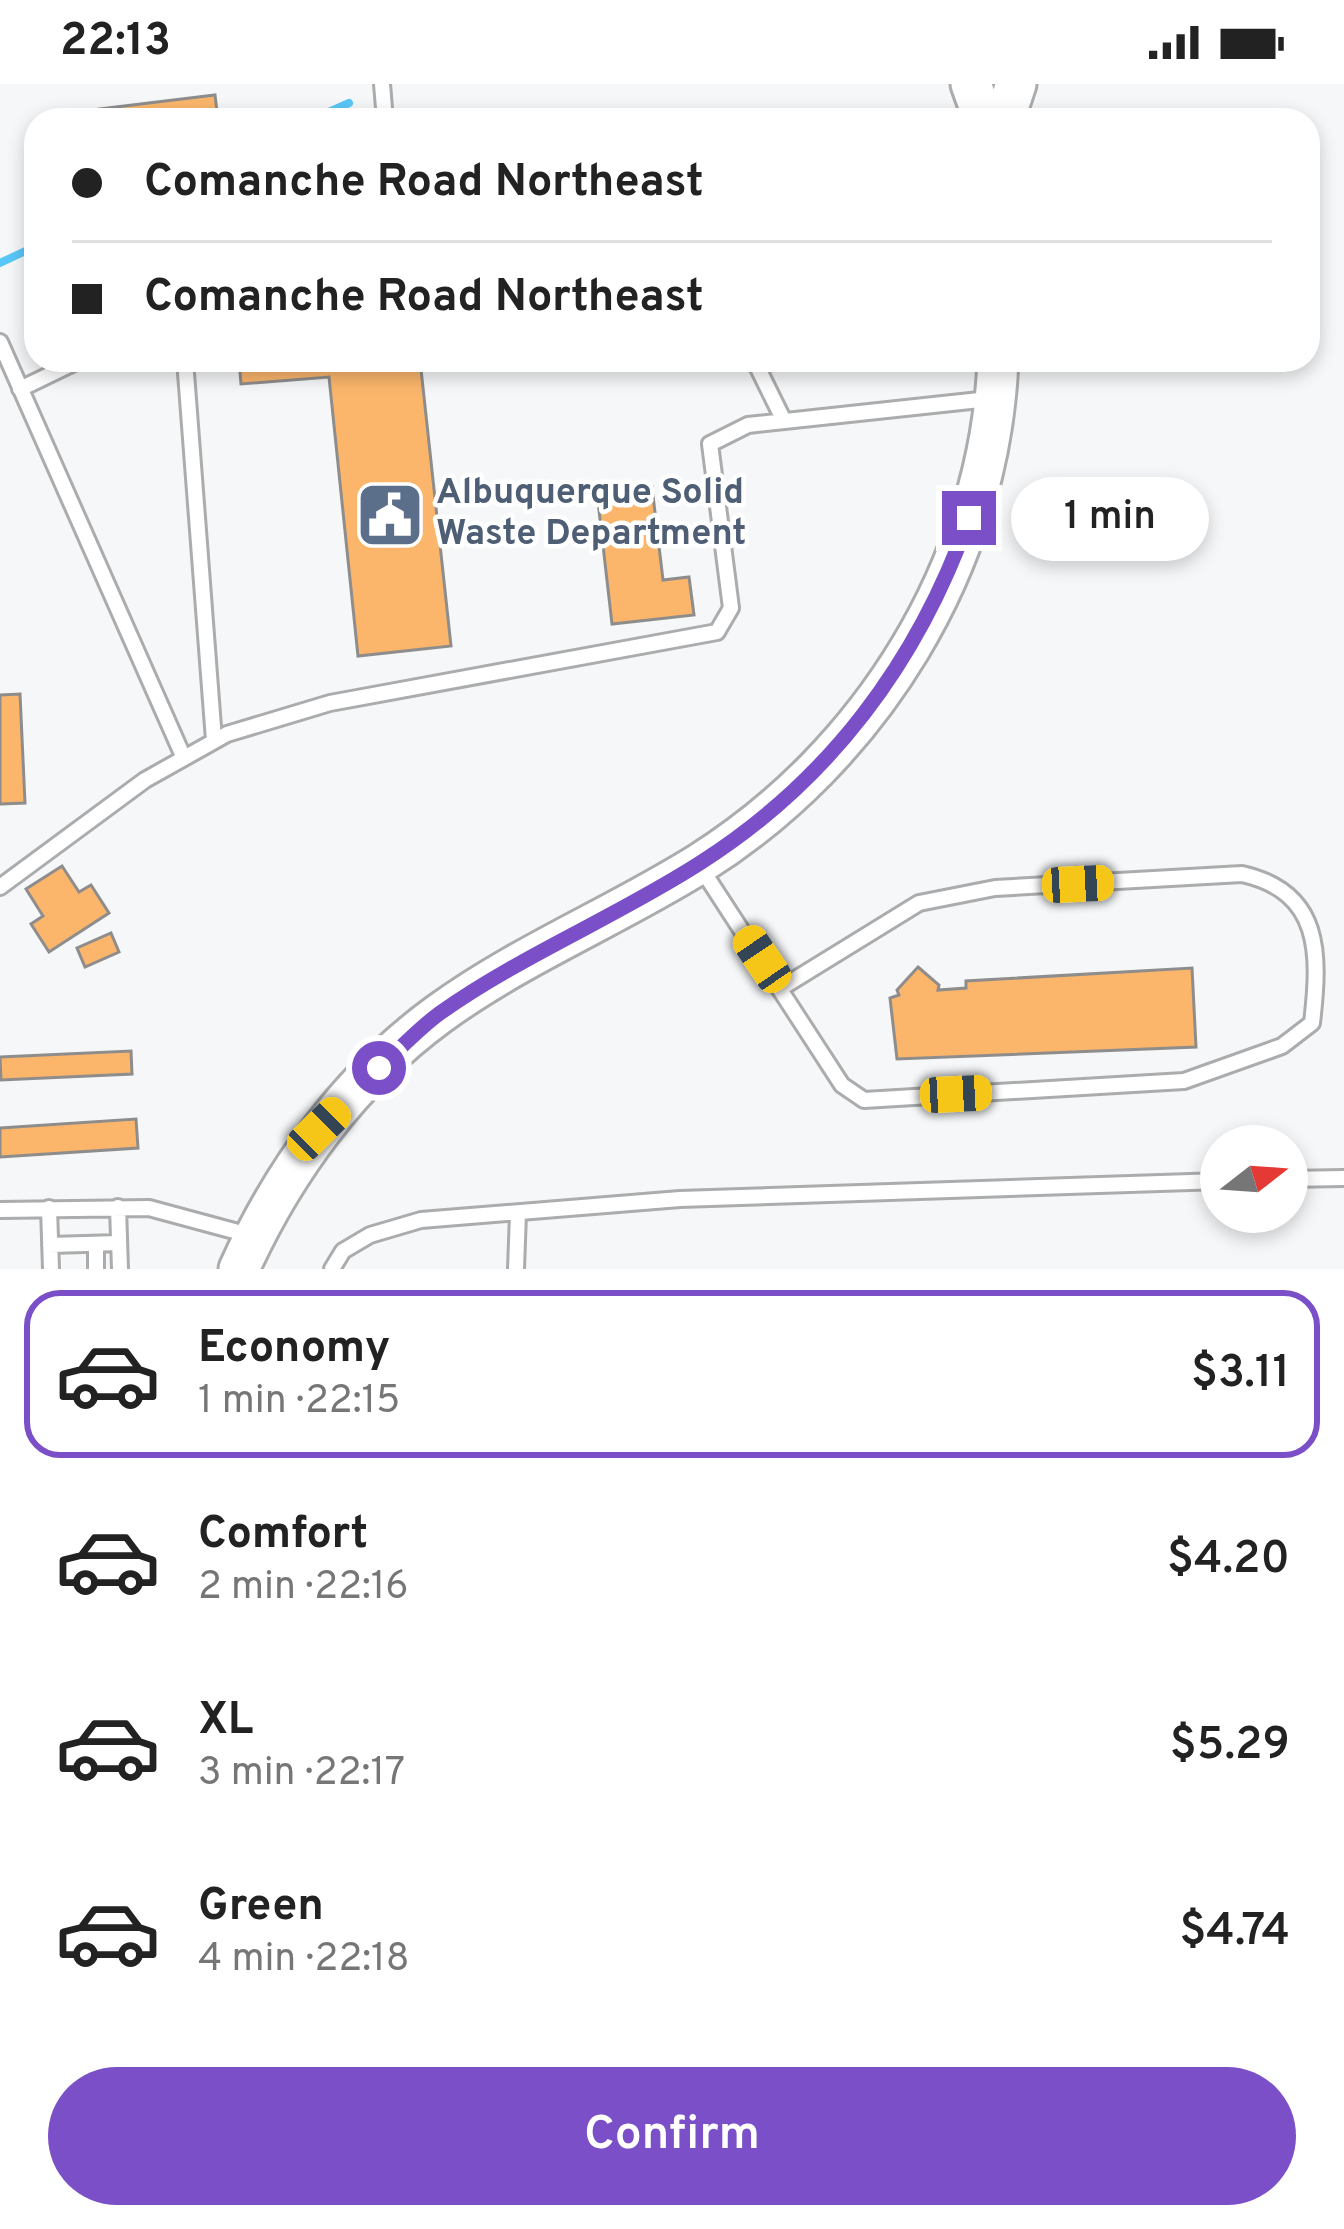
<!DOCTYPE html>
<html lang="en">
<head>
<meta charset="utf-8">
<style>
  body { margin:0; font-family:Overpass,sans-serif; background:#f6f6f6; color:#222; height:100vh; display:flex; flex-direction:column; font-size:45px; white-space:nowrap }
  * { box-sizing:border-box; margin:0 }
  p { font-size:39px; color:#767676 }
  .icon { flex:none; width:66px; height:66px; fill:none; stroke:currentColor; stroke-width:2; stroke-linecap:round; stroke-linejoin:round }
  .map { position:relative; height:1185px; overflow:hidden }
  .details { display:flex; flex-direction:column; background:#fff; flex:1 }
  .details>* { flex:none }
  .guide { position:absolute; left:24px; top:24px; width:1296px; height:264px; border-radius:36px; box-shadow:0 6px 18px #0003; display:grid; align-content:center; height:264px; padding:0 48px; background:#fff }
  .needle { width:78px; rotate:73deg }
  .fabs { position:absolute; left:1200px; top:1041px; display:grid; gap:24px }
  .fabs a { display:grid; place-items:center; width:108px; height:108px; border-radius:50%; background:#fff; box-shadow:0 6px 18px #0003; font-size:60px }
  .end { position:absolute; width:54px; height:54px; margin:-27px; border:15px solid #7a4fc7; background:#fff; box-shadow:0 0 0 6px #fff }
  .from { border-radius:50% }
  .bubble { position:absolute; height:84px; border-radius:42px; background:#fff; box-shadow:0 6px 18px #0003; font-size:39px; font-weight:600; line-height:84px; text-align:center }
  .car { position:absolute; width:36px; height:72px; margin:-36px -18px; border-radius:15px; box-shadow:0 0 9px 3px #0007; background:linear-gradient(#f5c518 24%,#345 0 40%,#f5c518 0 76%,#345 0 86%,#f5c518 0) }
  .guide b { display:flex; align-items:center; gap:42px; height:114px; font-size:45px }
  .guide b+b { border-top:3px solid #e0e0e0 }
  .guide i { width:30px; height:30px; background:#222 }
  ul { padding:21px 0 0; list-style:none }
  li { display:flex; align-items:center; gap:36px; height:168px; margin:0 24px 18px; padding:0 24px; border:6px solid transparent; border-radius:36px }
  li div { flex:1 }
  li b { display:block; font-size:45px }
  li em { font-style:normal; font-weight:600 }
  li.selected { border-color:#7a4fc7 }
  li>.icon { width:108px; height:108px; stroke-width:1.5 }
  .action { display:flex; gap:24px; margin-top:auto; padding:24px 48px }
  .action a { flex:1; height:138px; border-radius:72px; background:#7a4fc7; color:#fff; font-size:48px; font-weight:600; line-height:138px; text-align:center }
  .status { display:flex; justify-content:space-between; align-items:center; height:84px; padding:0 60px; background:#fff; direction:ltr }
  .status svg { height:33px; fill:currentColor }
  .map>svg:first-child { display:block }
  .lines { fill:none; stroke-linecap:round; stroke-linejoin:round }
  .stream { stroke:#59c7f8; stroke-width:8 }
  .building { fill:#fbb66c; stroke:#8f8d8c; stroke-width:3 }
  .service-casing { stroke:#abacad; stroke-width:20 }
  .secondary-casing { stroke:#abacad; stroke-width:45 }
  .service { stroke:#fff; stroke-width:14 }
  .secondary { stroke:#fff; stroke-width:39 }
  .route { stroke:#7a4fc7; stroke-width:15 }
  .labels { text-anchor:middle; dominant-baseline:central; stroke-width:9; stroke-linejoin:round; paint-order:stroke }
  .service-label { font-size:36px; font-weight:bold; fill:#4e5e75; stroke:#fff; text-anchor:start }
</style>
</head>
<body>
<div class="status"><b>22:13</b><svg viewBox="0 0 49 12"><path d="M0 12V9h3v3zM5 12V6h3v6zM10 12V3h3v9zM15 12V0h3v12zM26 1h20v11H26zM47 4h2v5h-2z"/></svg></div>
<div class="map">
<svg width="1344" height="1185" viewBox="0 0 1344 1185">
  <rect width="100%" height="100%" fill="#f5f7f8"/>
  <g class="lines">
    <!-- stream -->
    <path class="stream" d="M 311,36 L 349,19
      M 0,179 L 36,162"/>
  </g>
  <!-- building -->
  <path class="building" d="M 215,11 L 218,36 L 100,36 L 99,25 Z
    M 239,276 L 420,276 L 451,562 L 358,572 L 329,293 L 241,300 Z
    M 652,403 L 663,496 L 689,493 L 694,531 L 612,540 L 597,409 Z
    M 20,610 L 25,719 L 0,720 L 0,611 Z
    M 62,782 L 79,808 L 91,801 L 109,829 L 49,868 L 31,840 L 43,832 L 26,805 Z
    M 111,849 L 119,868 L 85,883 L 77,864 Z
    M 918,883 L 939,901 L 938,906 L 966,904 L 966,897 L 1192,884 L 1196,963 L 897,975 L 890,914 L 899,911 L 897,906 Z
    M 131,967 L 132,990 L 1,996 L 0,973 Z
    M 136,1035 L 138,1064 L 0,1073 L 0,1044 Z"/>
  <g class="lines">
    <defs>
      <path id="service" d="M 382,0 L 385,36
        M 454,36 L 466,36
        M 0,258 L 183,672
        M 185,276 L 214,656
        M 754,276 L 784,337
        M 20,305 L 80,276
        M 701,784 L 842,1001 L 864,1016 L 1184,997 L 1282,962 L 1312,939 C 1320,870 1322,808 1242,790 L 995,804 L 919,819 L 781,904
        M 0,803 L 145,696 L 227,650 L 330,619 L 717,548 L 731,524 L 710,360 L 748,341 L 989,315
        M 1287,1095 L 1344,1094
        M 118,1123 L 120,1185
        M 49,1124 L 51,1185
        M 0,1126 L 149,1124 L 249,1151
        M 96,1160 L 96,1185
        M 50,1161 L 119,1159
        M 332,1185 L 343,1167 L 370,1151 L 421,1136 L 680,1115 L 1221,1097
        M 516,1185 L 518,1129"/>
      <path id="secondary" d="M 971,0 L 984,36
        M 1004,36 L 1016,0
        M 239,1185 C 284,1086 350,995 439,930 C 520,871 614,833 699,780 C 871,672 990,481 998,276"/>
    </defs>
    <!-- service casing -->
    <use href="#service" class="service-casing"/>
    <!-- secondary casing -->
    <use href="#secondary" class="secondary-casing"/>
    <!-- service -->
    <use href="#service" class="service"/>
    <!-- secondary -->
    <use href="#secondary" class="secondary"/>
  </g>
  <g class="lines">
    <!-- route -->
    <path class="route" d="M 379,984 C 399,966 418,945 440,929 C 522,871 616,833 700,779 C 829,697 918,578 969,434"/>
  </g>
  <!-- icons -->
  <defs>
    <symbol id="civic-square" viewBox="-11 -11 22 22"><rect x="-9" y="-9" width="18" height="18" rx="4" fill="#5c6f8a" stroke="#fff"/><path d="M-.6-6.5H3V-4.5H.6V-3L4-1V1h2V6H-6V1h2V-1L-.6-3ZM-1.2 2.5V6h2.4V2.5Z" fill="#fff"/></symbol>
  </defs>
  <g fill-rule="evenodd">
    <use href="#civic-square" x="352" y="393" width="76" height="76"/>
  </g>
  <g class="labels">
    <!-- service labels -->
    <g class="service-label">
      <text x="436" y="410">Albuquerque Solid<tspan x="436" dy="41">Waste Department</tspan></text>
    </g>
  </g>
</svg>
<div class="fabs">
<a><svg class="needle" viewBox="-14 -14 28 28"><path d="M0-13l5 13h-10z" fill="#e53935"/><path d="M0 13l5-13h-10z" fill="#767676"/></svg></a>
</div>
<i class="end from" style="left:379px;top:984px"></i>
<i class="end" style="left:969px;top:434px"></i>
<div class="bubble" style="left:1011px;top:393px;width:198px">1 min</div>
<i class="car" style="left:1078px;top:800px;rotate:87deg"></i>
<i class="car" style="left:762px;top:875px;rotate:326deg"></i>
<i class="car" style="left:956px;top:1010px;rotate:87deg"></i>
<i class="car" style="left:319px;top:1045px;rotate:45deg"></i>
<div class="guide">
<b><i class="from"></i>Comanche Road Northeast</b>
<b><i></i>Comanche Road Northeast</b>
</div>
</div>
<section class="details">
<ul>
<li class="selected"><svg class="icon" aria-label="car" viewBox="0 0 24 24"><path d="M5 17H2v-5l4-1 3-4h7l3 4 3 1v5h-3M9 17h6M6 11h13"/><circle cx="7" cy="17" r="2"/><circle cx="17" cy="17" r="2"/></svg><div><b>Economy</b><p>1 min · 22:15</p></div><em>$3.11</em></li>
<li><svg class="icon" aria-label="car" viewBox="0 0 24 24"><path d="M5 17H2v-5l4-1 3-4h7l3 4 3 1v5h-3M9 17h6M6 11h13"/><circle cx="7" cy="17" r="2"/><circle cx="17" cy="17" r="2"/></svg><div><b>Comfort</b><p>2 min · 22:16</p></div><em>$4.20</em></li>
<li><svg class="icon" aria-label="car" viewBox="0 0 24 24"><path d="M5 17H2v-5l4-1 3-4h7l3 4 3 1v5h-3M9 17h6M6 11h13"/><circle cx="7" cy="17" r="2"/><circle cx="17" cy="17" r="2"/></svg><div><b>XL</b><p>3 min · 22:17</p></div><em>$5.29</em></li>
<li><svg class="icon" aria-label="car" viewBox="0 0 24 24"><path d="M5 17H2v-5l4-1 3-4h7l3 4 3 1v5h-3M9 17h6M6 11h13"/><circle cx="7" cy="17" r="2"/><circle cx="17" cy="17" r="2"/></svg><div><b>Green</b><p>4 min · 22:18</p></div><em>$4.74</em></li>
</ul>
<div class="action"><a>Confirm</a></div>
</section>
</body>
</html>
